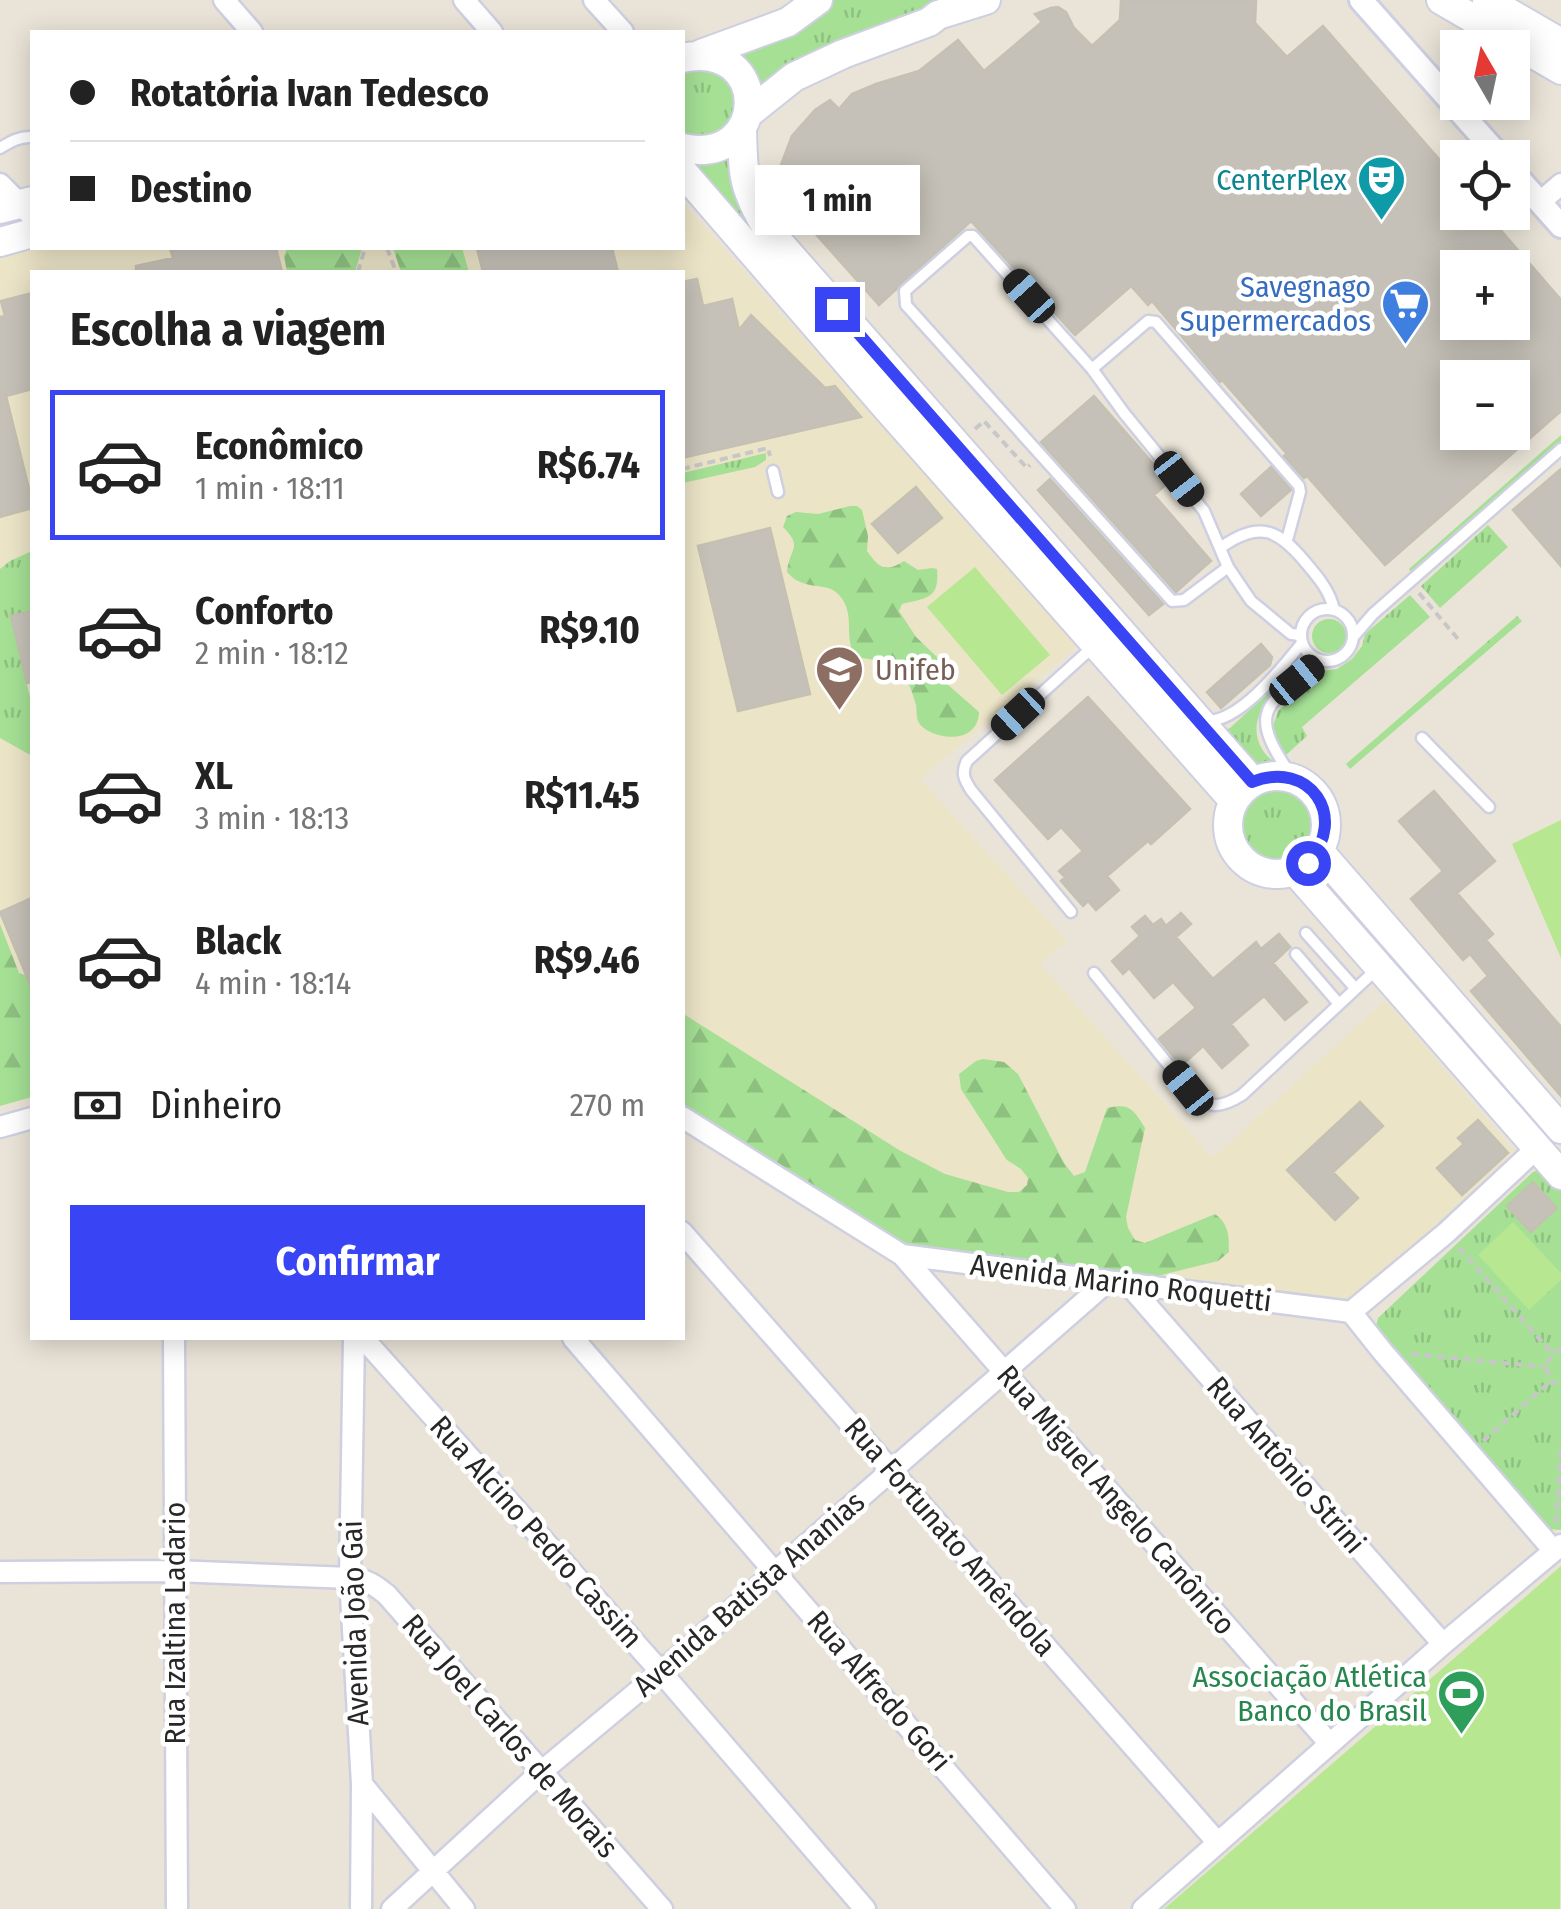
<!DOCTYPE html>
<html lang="pt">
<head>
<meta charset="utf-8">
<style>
  body { margin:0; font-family:"Fira Sans Condensed",sans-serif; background:#f6f6f6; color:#222; height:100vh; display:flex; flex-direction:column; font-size:38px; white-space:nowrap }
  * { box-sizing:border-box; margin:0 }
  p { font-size:32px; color:#767676 }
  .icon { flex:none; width:55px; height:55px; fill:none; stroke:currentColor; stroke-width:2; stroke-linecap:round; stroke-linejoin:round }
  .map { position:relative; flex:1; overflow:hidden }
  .side { position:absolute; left:30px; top:270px; width:655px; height:1070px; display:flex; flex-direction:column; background:#fff; border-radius:0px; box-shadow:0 5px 25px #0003 }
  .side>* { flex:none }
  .guide { position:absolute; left:30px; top:30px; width:655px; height:220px; border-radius:0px; box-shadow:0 5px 25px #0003; display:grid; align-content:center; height:220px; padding:0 40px; background:#fff }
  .needle { width:65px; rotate:351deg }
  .buttons { position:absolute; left:1440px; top:30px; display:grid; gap:20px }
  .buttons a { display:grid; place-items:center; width:90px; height:90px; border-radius:0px; background:#fff; box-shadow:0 5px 25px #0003; font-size:50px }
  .end { position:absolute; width:45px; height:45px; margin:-22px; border:12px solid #3944f5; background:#fff; box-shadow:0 0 0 5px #fff }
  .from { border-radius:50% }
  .bubble { position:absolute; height:70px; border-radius:0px; background:#fff; box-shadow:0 5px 25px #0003; font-size:32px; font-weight:700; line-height:70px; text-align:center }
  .car { position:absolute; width:30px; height:60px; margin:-30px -15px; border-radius:12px; box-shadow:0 0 8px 2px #0007; background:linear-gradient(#222 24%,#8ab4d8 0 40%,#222 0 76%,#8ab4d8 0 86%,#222 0) }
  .guide b { display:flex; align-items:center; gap:35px; height:95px; font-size:38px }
  .guide b+b { border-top:2px solid #e0e0e0 }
  .guide i { width:25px; height:25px; background:#222 }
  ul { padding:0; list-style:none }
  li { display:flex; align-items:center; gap:30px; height:150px; margin:0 20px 15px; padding:0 20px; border:5px solid transparent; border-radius:0px }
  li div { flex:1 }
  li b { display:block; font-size:38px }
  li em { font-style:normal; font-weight:700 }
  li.active { border-color:#3944f5 }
  li>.icon { width:90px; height:90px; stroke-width:1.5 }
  h2 { padding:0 40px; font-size:45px; line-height:120px }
  .pay { display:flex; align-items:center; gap:25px; height:110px; padding:0 40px; font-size:38px }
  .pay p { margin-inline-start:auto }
  .button { display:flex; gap:20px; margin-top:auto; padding:20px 40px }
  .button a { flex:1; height:115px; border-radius:0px; background:#3944f5; color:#fff; font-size:40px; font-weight:700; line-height:115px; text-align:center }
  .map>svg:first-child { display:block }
  .education { fill:#ebe4c7 }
  .grass { fill:url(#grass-tufts) }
  .forest { fill:url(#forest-firs) }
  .pitch { fill:#b7e790 }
  .building { fill:#c5c1b8; stroke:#c4c0b2; stroke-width:2.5; fill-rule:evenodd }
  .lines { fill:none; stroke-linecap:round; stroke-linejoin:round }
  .service-casing { stroke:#cecfe0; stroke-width:15 }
  .minor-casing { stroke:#cecfe0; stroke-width:25 }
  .tertiary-casing { stroke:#cecfe0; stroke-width:28 }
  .secondary-casing { stroke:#cecfe0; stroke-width:32 }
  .path { stroke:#c7c7c7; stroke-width:4; stroke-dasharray:8 5; stroke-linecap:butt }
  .service { stroke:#fff; stroke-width:10 }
  .minor { stroke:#fff; stroke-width:20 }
  .tertiary { stroke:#fff; stroke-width:22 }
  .secondary { stroke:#fff; stroke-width:28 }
  .route { stroke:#3944f5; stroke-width:12 }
  .labels { text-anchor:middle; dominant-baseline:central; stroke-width:9; stroke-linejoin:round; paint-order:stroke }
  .culture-label { font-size:30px; fill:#0d838f; stroke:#fff; text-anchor:end }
  .shop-label { font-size:30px; fill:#366cbe; stroke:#fff; text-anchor:end }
  .education-label { font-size:30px; fill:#785e54; stroke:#fff; text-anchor:start }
  .street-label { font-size:30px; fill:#272727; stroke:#fff }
  .leisure-label { font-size:30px; fill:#27864d; stroke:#fff; text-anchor:end }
</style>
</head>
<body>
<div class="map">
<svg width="1561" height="1909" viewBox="0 0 1561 1909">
  <defs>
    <pattern id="grass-tufts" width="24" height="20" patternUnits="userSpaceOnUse" patternTransform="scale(2.5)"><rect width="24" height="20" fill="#a5e095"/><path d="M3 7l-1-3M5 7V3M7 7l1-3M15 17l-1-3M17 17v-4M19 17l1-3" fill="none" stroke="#8ec080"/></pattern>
    <pattern id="forest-firs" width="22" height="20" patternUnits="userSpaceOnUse" patternTransform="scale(2.5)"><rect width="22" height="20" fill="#a5e095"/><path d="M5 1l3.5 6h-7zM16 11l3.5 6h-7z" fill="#8ec080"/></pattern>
  </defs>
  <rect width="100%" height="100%" fill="#eae4d8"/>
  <!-- education -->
  <path class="education" d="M 683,203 L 1077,646 L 920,779 L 1067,941 L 1040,964 L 1213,1158 L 1385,1000 L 1514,1151 L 1356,1302 L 1145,1279 L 683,1107 L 682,272 L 32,272 L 32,1097 L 0,1106 L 0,252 L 32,245 L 32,248 L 682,248 Z"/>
  <!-- grass -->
  <path class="grass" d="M 828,0 L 936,0 L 931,9 L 757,91 L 728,52 Z
    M 704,63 L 735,86 L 736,116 L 716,138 L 683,138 L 682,67 Z
    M 736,152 L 734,166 L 919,416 L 913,421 L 687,163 C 706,165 720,163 736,152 Z
    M 1561,435 L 1561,441 L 1412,573 L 1409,569 Z
    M 766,453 L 766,460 L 755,467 L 683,483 L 683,473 Z
    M 1488,525 L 1508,547 L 1440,608 L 1421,586 Z
    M 32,551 L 32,611 L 11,617 L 32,706 L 32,756 L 0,738 L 0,569 L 10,561 Z
    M 1410,595 L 1430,617 L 1302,727 L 1307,736 L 1286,755 L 1273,740 L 1271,732 L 1278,711 L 1320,671 L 1337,669 L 1352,659 L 1362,646 L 1365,634 Z
    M 1517,616 L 1522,621 L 1350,769 L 1346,764 Z
    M1312 636a17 17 0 1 1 34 0a17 17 0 1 1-34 0Z
    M 1301,663 L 1304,666 C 1281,687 1242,713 1262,749 C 1266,756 1274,762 1280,767 L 1276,771 L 1257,775 L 1225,730 L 1230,728 Z
    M1240 825a37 37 0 1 1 74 0a37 37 0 1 1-74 0Z
    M 1539,1170 L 1561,1184 L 1561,1530 L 1549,1529 L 1379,1334 L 1376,1327 L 1378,1318 L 1533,1172 Z"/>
  <!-- forest -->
  <path class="forest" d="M 287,248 L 362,248 L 355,272 L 287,272 L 284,256 Z
    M 393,248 L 462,248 L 469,272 L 401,272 Z
    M 850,506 L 857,506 L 862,510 L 868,536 L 867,551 C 879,568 885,573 904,561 L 918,570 L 932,568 L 937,569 C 940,600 925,598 902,604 L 899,611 L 916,637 L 937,657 L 938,676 L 979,712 C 978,749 925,738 918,721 C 916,716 917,710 916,705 C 912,691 907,679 901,667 L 888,662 L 856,657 C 842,636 857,615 839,595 C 826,580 805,593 787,572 C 789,548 804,548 783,527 L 787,516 L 796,512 L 818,514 Z
    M 0,924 L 19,973 L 25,975 L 32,974 L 32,1097 L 0,1106 Z
    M 682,1013 L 899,1150 L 945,1174 L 1008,1192 L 1019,1192 L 1027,1185 L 1028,1178 L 1021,1169 L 1007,1160 L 961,1089 L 959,1074 L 976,1061 L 983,1059 L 1004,1062 L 1018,1074 L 1064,1163 L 1074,1176 L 1085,1172 L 1107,1108 C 1130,1103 1133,1109 1145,1128 L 1126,1217 L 1128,1228 L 1135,1240 L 1145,1243 L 1215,1214 C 1229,1224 1229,1236 1229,1252 L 1218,1261 L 1145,1279 L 903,1246 L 683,1107 Z"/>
  <!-- pitch -->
  <path class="pitch" d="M 975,567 L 1050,655 L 1002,695 L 927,607 Z
    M 1561,820 L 1561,958 L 1512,844 Z
    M 1513,1222 L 1561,1273 L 1561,1280 L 1529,1310 L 1478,1255 Z
    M 1561,1566 L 1560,1909 L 1164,1909 Z"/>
  <!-- building -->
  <path class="building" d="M 1121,0 L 1256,0 L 1255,23 L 1287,57 L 1323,26 L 1458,181 L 1458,212 L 1485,212 L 1561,300 L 1561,411 L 1385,565 L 1307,476 L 1304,478 L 1284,456 L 1287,454 L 1222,380 L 1220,382 L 1152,301 L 1148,305 L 1131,286 L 1075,335 L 971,221 L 879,305 L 773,186 L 792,136 L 815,110 L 830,100 L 839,109 L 852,94 L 876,84 L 919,71 L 958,40 L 984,71 L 1042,22 L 1035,14 L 1051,8 L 1058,7 L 1066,12 L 1074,28 L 1092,46 L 1120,20 ZM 1458,268 L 1512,268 L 1512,322 L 1458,322 ZM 1458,378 L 1512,378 L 1512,432 L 1458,432 Z
    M 170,248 L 276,248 L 282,272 L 136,272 L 136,266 L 173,258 Z
    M 477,248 L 612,248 L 618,272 L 483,272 Z
    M 697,279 L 703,306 L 732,299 L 739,330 L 751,315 L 825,388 L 835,386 L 861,417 L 682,458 L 682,282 Z
    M 32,293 L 32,389 L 6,396 L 32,501 L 32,508 L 0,517 L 0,317 L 5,316 L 1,301 Z
    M 1094,396 L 1169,482 L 1154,495 L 1211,561 L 1176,592 L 1041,442 Z
    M 1271,467 L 1291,490 L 1261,516 L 1241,494 Z
    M 1561,469 L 1561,566 L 1513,510 Z
    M 1050,479 L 1163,604 L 1149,615 L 1038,490 Z
    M 916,487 L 942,518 L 898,553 L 872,524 Z
    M 770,528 L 810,694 L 738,711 L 698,546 Z
    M 32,611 L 32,682 L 27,683 L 11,616 Z
    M 1261,644 L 1272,657 L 1270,665 L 1221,708 L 1207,692 Z
    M 1088,697 L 1190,809 L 1151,844 L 1148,841 L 1107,876 L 1119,890 L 1096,910 L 1088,901 L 1083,906 L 1061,881 L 1065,877 L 1059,871 L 1083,851 L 1061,827 L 1048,839 L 995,780 Z
    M 1434,791 L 1495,861 L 1457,893 L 1493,934 L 1486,940 L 1561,1027 L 1561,1096 L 1471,991 L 1488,976 L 1470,954 L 1463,960 L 1411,899 L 1443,871 L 1399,821 Z
    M 32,898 L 32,989 L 0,912 Z
    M 1181,913 L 1191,924 L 1176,937 L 1213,979 L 1256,942 L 1261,949 L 1279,934 L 1290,947 L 1273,963 L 1307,1002 L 1285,1020 L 1264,996 L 1231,1024 L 1248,1045 L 1222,1068 L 1203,1046 L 1181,1066 L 1159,1039 L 1196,1008 L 1173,982 L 1154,998 L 1129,968 L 1123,974 L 1112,961 L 1140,936 L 1132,927 L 1145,916 L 1153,925 L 1161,919 L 1166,926 Z
    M 1360,1102 L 1383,1126 L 1333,1172 L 1358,1198 L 1335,1220 L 1287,1170 Z
    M 1478,1120 L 1508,1153 L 1462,1195 L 1437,1168 L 1464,1144 L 1458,1138 Z
    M 1533,1182 L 1557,1208 L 1531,1232 L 1507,1206 Z"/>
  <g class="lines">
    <defs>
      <path id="service" d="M 0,148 C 10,142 20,136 32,137
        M 1092,369 L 1148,321 L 1156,322 L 1299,486 L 1300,492 L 1287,540
        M 773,471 L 778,492
        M 1220,548 C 1259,520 1278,529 1306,563 C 1318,577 1330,591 1334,610
        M 1228,567 L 1184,600 L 1172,601 L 906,305 L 905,291 L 968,236 L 973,236 L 1092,369 L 1124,413 L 1204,511 L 1228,567 L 1251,601 L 1291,634 L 1300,635
        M1301 635a26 26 0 1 1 52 0a26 26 0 1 1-52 0Z
        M 1354,636 L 1373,614 L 1561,449
        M 1205,721 C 1239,723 1282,668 1302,643
        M 1422,738 L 1489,807
        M 1293,778 C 1246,711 1264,706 1320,661
        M 1071,912 L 971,790 C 964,779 961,773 967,761 L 1095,645
        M 1306,933 L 1355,988
        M 1296,954 L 1339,1004
        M 1094,973 L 1188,1089 C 1208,1108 1218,1110 1242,1095 L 1379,967"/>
      <path id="minor" d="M 224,0 L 252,32
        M 464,0 L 492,32
        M 594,0 L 623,32
        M 0,184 L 32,216
        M 1540,202 L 1561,184
        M 682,1117 L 902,1255 L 1351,1312 L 1446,1233 L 1537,1148
        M 0,1127 L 32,1118
        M 682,1232 L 1218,1843
        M 902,1255 L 1330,1744
        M 1129,1285 L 1443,1644
        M 1351,1312 L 1382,1351 L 1554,1551
        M 174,1338 L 177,1909
        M 354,1338 L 350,1578 L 362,1784 L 361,1909
        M 363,1338 L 661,1672 L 865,1909
        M 573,1338 L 1065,1909
        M 0,1572 L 175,1571 L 350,1578 C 366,1579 375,1585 387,1595 L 662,1909
        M 362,1784 L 464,1909
        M 392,1909 L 541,1772 L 661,1672 L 1108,1281
        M 1143,1909 L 1443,1644 L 1561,1545"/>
      <path id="tertiary" d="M 1361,0 L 1501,158
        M 1512,171 L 1561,226"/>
      <path id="secondary" d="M 1441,0 L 1561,70
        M 1487,0 L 1561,43
        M 701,54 L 788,22 L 818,0
        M 682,58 C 772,39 770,167 682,148
        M 749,113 L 794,77 L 843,54 L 929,22 L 938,15 L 986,0
        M 742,129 C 743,177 743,188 768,230 L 1253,782
        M 682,171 L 886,407 L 1234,801
        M 0,209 L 32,201
        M 0,242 L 32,233
        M1228 825a49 49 0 1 1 98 0a49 49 0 1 1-98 0Z
        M 1319,851 L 1561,1129
        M 1295,871 L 1561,1175"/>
    </defs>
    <!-- service casing -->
    <use href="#service" class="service-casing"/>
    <!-- minor casing -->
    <use href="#minor" class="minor-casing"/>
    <!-- tertiary casing -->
    <use href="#tertiary" class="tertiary-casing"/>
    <!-- secondary casing -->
    <use href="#secondary" class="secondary-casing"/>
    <!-- path -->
    <path class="path" d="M 387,248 L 396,272
      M 358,272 L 365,248
      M 975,429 L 984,421 L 1027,468 L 1030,465
      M 682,469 L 768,448 L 770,456
      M 1419,593 L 1458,639
      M 1459,1248 L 1552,1353
      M 1561,1349 L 1552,1353 L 1546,1367 L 1551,1381 L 1561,1387
      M 1411,1354 L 1546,1367
      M 1483,1441 L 1551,1381
      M 1556,1523 L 1561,1443"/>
    <!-- service -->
    <use href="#service" class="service"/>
    <!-- minor -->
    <use href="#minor" class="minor"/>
    <!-- tertiary -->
    <use href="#tertiary" class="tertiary"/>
    <!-- secondary -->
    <use href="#secondary" class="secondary"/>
  </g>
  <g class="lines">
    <!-- route -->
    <path class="route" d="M 837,309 L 1252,782 C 1310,759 1349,817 1308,863"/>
  </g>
  <!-- icons -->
  <defs>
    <symbol id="theatre-pin" viewBox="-11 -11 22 30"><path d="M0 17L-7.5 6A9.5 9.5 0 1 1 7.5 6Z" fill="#0f9aa8" stroke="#fff"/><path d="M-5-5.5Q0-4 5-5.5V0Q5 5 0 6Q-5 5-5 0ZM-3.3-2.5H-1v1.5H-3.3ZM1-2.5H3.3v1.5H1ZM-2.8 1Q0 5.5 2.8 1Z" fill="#fff"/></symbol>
    <symbol id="supermarket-pin" viewBox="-11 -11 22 30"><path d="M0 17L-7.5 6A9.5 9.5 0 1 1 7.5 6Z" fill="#3f7fe0" stroke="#fff"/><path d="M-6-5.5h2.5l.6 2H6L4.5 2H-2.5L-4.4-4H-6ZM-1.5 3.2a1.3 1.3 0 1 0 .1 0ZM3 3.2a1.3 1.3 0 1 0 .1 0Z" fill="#fff"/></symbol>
    <symbol id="university-pin" viewBox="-11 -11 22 30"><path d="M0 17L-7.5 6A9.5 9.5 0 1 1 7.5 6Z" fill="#8d6e63" stroke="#fff"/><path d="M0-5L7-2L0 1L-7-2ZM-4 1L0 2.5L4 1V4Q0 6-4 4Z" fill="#fff"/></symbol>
    <symbol id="stadium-pin" viewBox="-11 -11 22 30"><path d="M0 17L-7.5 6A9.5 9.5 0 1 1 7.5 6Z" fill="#2e9e5b" stroke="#fff"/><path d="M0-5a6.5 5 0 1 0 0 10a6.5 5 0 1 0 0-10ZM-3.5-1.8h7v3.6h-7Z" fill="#fff"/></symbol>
  </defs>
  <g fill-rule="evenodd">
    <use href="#theatre-pin" x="1354" y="152" width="55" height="75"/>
    <use href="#supermarket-pin" x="1378" y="276" width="55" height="75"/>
    <use href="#university-pin" x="812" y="642" width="55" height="75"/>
    <use href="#stadium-pin" x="1434" y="1666" width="55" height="75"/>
  </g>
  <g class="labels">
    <!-- culture labels -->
    <g class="culture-label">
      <text x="1347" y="180">CenterPlex</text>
    </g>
    <!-- shop labels -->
    <g class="shop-label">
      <text x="1371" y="287">Savegnago<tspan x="1371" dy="34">Supermercados</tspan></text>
    </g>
    <!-- education labels -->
    <g class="education-label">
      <text x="875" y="670">Unifeb</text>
    </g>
    <!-- street labels -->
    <g class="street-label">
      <text transform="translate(1121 1283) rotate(7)">Avenida Marino Roquetti</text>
      <text transform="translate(1286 1465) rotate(49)">Rua Antônio Strini</text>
      <text transform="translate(1116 1500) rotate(49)">Rua Miguel Angelo Canônico</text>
      <text transform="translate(536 1532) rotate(48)">Rua Alcino Pedro Cassim</text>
      <text transform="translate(950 1537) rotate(49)">Rua Fortunato Amêndola</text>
      <text transform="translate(749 1594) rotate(-41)">Avenida Batista Ananias</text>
      <text transform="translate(175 1623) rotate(-90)">Rua Izaltina Ladario</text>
      <text transform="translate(355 1623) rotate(-92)">Avenida João Gai</text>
      <text transform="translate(879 1691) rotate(49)">Rua Alfredo Gori</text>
      <text transform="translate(510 1736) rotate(49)">Rua Joel Carlos de Morais</text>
    </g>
    <!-- leisure labels -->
    <g class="leisure-label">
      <text x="1427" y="1677">Associação Atlética<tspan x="1427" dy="34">Banco do Brasil</tspan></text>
    </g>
  </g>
</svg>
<div class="buttons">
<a><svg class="needle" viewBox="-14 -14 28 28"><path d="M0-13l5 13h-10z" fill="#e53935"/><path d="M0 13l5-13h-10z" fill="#767676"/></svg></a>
<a><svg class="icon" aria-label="locate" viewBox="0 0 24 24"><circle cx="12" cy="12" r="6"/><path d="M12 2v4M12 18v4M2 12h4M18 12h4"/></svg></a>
<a>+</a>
<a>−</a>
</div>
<i class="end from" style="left:1308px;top:863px"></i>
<i class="end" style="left:837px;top:309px"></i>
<div class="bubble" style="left:755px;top:165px;width:165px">1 min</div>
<i class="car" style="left:1029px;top:296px;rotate:318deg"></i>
<i class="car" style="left:1179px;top:479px;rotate:142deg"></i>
<i class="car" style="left:1297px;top:680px;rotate:51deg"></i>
<i class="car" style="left:1018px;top:714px;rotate:227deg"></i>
<i class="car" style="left:1188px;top:1088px;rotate:321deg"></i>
<div class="guide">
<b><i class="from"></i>Rotatória Ivan Tedesco</b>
<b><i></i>Destino</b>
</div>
<section class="side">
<h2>Escolha a viagem</h2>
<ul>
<li class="active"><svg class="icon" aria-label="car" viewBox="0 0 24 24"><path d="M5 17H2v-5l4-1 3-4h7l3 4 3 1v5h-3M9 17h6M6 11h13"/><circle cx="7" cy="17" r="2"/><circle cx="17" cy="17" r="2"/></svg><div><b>Econômico</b><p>1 min · 18:11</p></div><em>R$6.74</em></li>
<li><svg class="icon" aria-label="car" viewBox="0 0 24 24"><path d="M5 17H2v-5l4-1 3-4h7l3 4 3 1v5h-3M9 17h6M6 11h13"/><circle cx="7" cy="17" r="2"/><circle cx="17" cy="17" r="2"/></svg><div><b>Conforto</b><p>2 min · 18:12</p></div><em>R$9.10</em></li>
<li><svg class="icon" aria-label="car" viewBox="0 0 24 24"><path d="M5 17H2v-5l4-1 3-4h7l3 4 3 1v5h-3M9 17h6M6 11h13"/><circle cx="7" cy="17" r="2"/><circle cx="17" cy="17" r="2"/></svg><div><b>XL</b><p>3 min · 18:13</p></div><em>R$11.45</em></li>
<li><svg class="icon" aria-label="car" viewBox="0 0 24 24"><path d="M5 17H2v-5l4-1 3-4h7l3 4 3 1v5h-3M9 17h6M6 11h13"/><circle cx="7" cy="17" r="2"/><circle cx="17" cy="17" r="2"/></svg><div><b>Black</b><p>4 min · 18:14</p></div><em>R$9.46</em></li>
</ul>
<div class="pay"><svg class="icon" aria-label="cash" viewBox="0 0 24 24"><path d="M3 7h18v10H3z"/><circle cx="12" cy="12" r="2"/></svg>Dinheiro<p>270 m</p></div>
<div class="button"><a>Confirmar</a></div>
</section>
</div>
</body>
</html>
